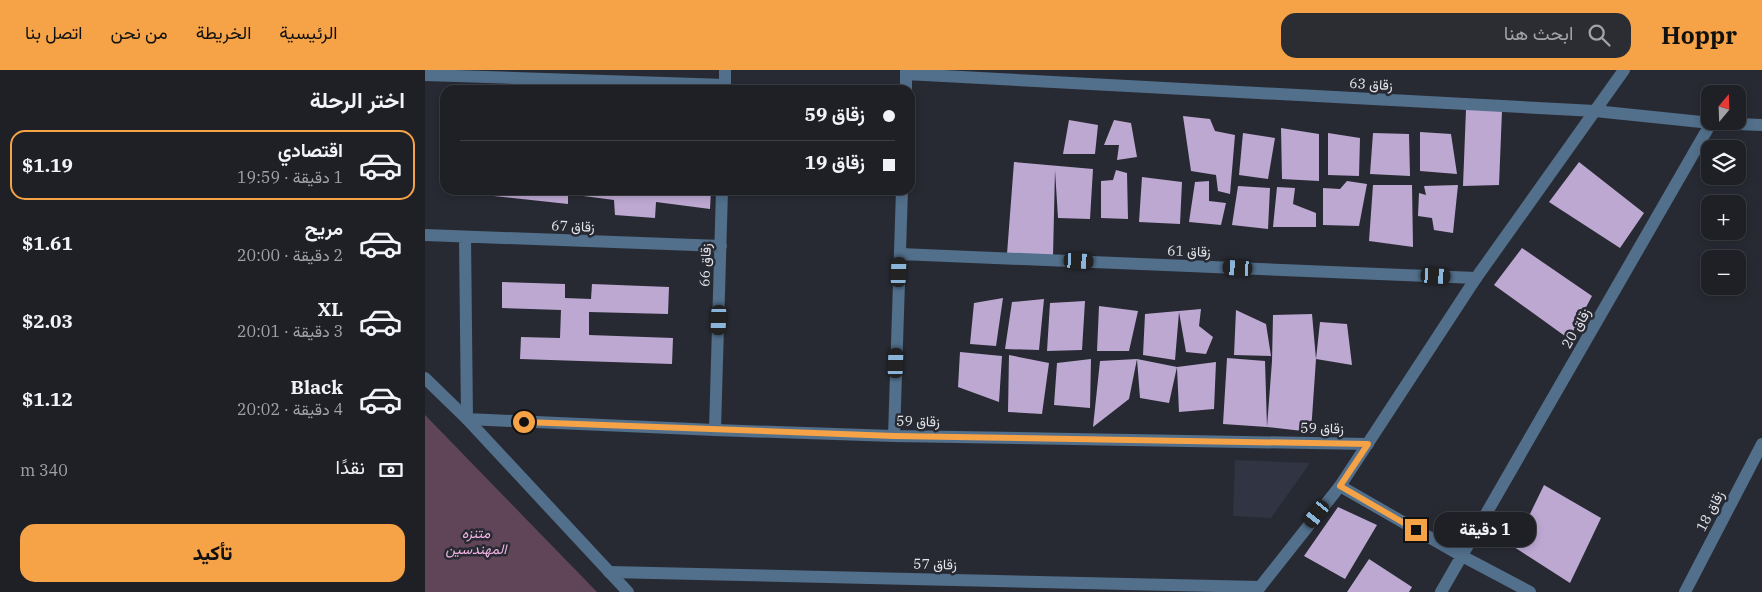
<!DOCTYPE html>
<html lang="ar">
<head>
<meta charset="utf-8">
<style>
  body { margin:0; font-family:"IBM Plex Serif",Vazirmatn,serif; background:#2b2d32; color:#f1f3f6; direction:rtl; height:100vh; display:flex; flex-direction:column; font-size:19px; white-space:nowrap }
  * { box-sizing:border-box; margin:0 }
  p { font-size:16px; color:#a1a3a7 }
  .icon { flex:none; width:28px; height:28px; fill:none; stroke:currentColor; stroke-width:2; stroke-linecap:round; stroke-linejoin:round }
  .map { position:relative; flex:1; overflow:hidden; direction:ltr }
  .side { display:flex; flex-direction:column; background:#1e2026; width:425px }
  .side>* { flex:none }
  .banner { position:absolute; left:15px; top:15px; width:475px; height:110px; border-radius:15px; box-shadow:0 2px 8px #0003,0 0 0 1px #3c3e43; direction:rtl; display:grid; align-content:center; height:110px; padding:0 20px; background:#1e2026 }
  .needle { width:32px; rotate:19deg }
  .fabs { position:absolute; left:1276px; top:15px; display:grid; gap:10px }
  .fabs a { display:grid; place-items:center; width:45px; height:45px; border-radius:10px; background:#1e2026; box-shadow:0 2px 8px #0003,0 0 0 1px #3c3e43; font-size:25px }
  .end { position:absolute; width:22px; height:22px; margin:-11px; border:6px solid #f6a246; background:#111; box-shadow:0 0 0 2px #111 }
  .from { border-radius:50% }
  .bubble { position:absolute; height:35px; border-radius:15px; background:#1e2026; box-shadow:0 2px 8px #0003,0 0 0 1px #3c3e43; font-size:16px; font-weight:800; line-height:35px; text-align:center; direction:rtl }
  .car { position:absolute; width:15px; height:30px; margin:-15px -8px; border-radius:6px; box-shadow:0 0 4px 1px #0007; background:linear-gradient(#222 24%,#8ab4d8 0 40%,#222 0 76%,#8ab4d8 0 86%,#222 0) }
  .banner b { display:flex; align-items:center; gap:18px; height:48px; font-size:19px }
  .banner b+b { border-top:1px solid #3c3e43 }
  .banner i { width:12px; height:12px; background:#f1f3f6 }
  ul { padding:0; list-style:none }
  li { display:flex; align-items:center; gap:15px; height:70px; margin:0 10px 8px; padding:0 10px; border:2px solid transparent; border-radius:15px }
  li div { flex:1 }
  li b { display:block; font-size:19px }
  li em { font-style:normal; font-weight:800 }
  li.current { border-color:#f6a246 }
  li>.icon { width:45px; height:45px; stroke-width:1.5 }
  h2 { padding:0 20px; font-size:22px; line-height:60px }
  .pay { display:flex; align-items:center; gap:12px; height:55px; padding:0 20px; font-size:19px }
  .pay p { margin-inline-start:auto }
  .action { display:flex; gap:10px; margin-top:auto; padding:10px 20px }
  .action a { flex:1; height:58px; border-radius:15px; background:#f6a246; color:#111; font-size:20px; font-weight:800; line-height:58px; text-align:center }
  header { display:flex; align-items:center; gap:30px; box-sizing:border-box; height:70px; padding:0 25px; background:#f6a246; color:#111 }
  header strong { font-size:24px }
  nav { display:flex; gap:28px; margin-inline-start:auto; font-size:18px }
  .search { width:350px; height:45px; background:#2b2d32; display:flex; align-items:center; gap:12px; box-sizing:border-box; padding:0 18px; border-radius:15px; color:#a1a3a7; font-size:19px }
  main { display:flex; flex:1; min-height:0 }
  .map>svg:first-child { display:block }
  .built { fill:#313442 }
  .green { fill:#604558 }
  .building { fill:#bda8d2 }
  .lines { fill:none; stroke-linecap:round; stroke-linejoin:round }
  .minor { stroke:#526f8b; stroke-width:12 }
  .tertiary { stroke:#526f8b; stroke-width:12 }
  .route { stroke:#f6a246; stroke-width:6 }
  .labels { text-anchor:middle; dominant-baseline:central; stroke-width:5; stroke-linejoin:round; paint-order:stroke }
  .street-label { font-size:14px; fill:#e4e5eb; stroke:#282a33 }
  .park-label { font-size:14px; font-style:italic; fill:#f1b2e0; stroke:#282a33 }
</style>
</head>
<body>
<header>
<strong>Hoppr</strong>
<div class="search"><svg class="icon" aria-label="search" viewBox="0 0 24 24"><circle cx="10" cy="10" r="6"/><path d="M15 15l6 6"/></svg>ابحث هنا</div>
<nav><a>الرئيسية</a><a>الخريطة</a><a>من نحن</a><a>اتصل بنا</a></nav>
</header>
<main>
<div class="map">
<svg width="1337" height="522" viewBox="0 0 1337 522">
  <rect width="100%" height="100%" fill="#282a33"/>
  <!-- built -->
  <path class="built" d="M 810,390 L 885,393 L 846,448 L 808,446 Z"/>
  <!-- green -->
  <path class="green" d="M 0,345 L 172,522 L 0,522 Z"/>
  <!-- building -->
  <path class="building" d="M 1041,39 L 1077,41 L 1074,115 L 1038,116 Z
    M 758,46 L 785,49 L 790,61 L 810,65 L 805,124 L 793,121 L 791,105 L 766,101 Z
    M 644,50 L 673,55 L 670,84 L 638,84 Z
    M 689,50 L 706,53 L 712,87 L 692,90 L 694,75 L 679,75 Z
    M 856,58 L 894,64 L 894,111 L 857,109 Z
    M 995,62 L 1026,64 L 1032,104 L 995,101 Z
    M 818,63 L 850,68 L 843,109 L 814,105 Z
    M 903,63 L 935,68 L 934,106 L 903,105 Z
    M 948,63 L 984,64 L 985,106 L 945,104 Z
    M 589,92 L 668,99 L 665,149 L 633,148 L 630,100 L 628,187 L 582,184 Z
    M 1154,92 L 1219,143 L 1195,178 L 1124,132 Z
    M 691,100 L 702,103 L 703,149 L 676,148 L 676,111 L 688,110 Z
    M 717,107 L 757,112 L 755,154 L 714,152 Z
    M 784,111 L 784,131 L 801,133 L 796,155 L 764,152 L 770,112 Z
    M 922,111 L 942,114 L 934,156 L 898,155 L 898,118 L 915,119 Z
    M 948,115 L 987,115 L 988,177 L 944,171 Z
    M 1033,115 L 1028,163 L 1009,160 L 1007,148 L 993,146 L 994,123 L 1001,125 L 999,116 Z
    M 813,116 L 845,118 L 843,159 L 807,155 Z
    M 852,117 L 870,118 L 868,134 L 891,143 L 891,157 L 848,157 Z
    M 50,120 L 286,120 L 285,139 L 231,132 L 230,148 L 190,145 L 189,130 L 143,124 L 143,134 L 50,124 Z
    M 1097,178 L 1167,226 L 1144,269 L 1069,215 Z
    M 77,212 L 140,214 L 140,228 L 166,229 L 167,214 L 244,217 L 243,244 L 164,242 L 164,265 L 248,268 L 247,294 L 95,289 L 96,267 L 135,268 L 136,240 L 77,238 Z
    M 578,228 L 571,276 L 545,274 L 549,233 Z
    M 619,229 L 614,280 L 580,279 L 587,232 Z
    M 660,231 L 657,280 L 622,281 L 625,233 Z
    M 674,236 L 713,241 L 704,281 L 672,281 Z
    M 776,239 L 774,256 L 788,267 L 781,284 L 761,282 L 754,242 L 750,290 L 718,285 L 720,244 Z
    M 811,240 L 841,254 L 846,286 L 809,285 Z
    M 887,244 L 891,289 L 886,362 L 842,357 L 847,291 L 848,245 Z
    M 895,252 L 922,254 L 927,295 L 891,289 Z
    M 535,282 L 577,286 L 574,332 L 533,317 Z
    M 584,285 L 624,293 L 617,344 L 583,342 Z
    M 802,288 L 840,291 L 842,357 L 798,354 Z
    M 666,289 L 665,338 L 629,335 L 632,293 Z
    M 712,289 L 752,297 L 791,292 L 789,339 L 754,342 L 752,297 L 744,333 L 715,328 Z
    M 712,289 L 704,329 L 668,357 L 675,291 Z
    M 1119,415 L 1176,448 L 1145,513 L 1089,477 Z
    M 913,437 L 952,455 L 920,509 L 879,486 Z
    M 944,489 L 987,517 L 984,522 L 922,522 Z"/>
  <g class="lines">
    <!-- minor -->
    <path class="minor" d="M 481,4 L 1170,41 L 1286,53
      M 0,5 L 300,15
      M 300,20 L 300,0
      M 481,20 L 481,0
      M 0,165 L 296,176
      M 40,167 L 42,349 L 290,360 L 469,366 L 943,374
      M 475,184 L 1051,208
      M 290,360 L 297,120
      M 469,366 L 477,120
      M 915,416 L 1037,486 L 1105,522
      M 184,502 L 835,517
      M 1016,522 L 1286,53 L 1337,55
      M 1260,522 L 1337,374"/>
    <!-- tertiary -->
    <path class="tertiary" d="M 0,308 L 42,349 L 203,522
      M 831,522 L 915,416 L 1051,208 L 1199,0"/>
  </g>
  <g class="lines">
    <!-- route -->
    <path class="route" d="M 99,352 L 469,366 L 943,374 L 915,416 L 991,460"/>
  </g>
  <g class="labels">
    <!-- street labels -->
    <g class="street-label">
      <text transform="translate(946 14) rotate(3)">زقاق 63</text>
      <text transform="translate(148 156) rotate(2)">زقاق 67</text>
      <text transform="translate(764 181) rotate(2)">زقاق 61</text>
      <text transform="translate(280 195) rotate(-88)">زقاق 66</text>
      <text transform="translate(1151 258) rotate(-60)">زقاق 20</text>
      <text transform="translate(493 351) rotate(1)">زقاق 59</text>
      <text transform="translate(897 358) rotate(1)">زقاق 59</text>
      <text transform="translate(1285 441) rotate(-62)">زقاق 18</text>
      <text transform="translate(510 494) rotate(1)">زقاق 57</text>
    </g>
    <!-- park labels -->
    <g class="park-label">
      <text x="51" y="463">متنزه<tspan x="51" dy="16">المهندسين</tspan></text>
    </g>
  </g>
</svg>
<div class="fabs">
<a><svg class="needle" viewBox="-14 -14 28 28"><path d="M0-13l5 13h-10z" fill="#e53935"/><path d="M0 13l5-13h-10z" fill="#a1a3a7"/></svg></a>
<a><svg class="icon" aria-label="layers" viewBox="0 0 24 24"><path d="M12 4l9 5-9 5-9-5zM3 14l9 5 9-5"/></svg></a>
<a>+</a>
<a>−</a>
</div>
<i class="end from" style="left:99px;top:352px"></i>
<i class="end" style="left:991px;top:460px"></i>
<div class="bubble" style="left:1009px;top:442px;width:102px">1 دقيقة</div>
<i class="car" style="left:654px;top:191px;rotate:93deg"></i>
<i class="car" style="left:813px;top:198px;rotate:273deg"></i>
<i class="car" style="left:474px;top:202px;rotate:2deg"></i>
<i class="car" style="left:1011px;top:206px;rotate:93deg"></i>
<i class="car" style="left:294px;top:250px;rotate:182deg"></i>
<i class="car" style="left:471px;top:293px;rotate:2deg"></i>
<i class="car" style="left:892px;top:444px;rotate:218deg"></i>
<div class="banner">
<b><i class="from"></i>زقاق 59</b>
<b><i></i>زقاق 19</b>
</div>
</div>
<section class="side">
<h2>اختر الرحلة</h2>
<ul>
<li class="current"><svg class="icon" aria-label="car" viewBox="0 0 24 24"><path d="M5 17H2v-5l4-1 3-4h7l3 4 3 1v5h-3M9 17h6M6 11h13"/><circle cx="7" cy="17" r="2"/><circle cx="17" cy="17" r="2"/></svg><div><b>اقتصادي</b><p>1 دقيقة · 19:59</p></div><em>$1.19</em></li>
<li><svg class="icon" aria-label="car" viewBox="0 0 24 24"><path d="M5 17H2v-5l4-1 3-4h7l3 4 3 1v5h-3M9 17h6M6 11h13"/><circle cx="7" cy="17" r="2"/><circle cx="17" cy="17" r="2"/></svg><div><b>مريح</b><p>2 دقيقة · 20:00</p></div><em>$1.61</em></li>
<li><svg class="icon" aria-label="car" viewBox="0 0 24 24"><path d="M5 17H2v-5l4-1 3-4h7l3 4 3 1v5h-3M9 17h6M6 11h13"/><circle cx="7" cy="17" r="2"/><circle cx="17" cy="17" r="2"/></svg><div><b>XL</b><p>3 دقيقة · 20:01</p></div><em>$2.03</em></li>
<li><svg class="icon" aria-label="car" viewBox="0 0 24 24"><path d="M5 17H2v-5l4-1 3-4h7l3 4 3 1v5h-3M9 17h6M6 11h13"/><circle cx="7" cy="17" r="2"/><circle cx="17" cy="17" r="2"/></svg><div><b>Black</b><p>4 دقيقة · 20:02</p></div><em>$1.12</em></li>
</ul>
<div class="pay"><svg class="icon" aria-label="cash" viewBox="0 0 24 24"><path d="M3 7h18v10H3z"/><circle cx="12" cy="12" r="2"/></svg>نقدًا<p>340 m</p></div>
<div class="action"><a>تأكيد</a></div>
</section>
</main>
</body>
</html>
